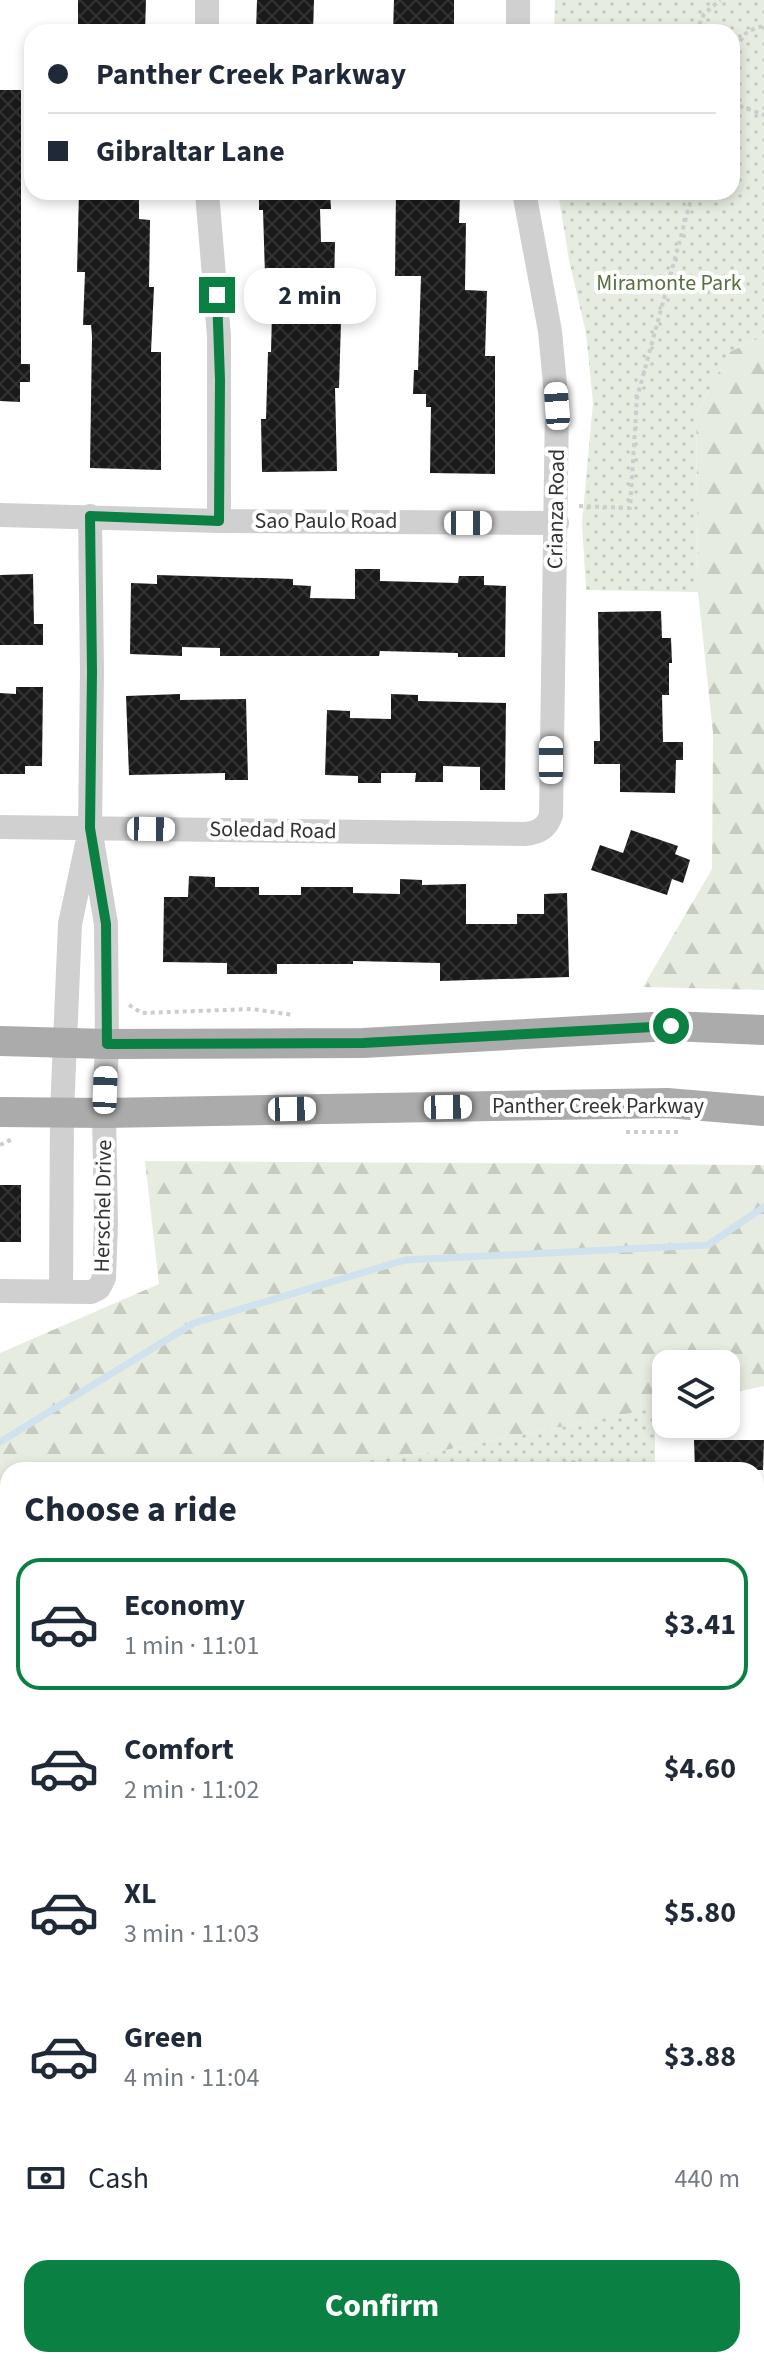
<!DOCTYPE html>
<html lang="en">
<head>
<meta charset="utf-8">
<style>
  body { margin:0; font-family:"Source Sans 3",sans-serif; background:#f2f2f3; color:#1f2937; height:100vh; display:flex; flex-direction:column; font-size:30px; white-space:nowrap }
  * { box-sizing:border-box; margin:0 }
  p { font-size:26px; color:#747a83 }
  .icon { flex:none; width:44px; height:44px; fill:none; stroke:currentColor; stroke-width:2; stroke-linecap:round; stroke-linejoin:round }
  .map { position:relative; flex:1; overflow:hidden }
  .details { position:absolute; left:0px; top:1462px; width:764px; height:906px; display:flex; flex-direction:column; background:#fff; border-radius:24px 24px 0 0; box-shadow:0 4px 12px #0003 }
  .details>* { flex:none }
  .guide { position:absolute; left:24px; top:24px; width:716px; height:176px; border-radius:24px; box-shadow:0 4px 12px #0003; display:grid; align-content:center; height:176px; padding:0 24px; background:#fff }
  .fabs { position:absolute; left:652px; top:1350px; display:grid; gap:16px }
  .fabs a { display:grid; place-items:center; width:88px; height:88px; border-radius:16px; background:#fff; box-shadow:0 4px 12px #0003; font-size:40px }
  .end { position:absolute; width:36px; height:36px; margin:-18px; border:10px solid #0b8043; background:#fff; box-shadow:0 0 0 4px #fff }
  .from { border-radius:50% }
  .bubble { position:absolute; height:56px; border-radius:24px; background:#fff; box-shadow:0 4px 12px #0003; font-size:26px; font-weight:700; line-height:56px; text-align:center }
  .car { position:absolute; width:24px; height:48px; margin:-24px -12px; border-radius:10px; box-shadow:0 0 6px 2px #0007; background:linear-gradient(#fff 24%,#345 0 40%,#fff 0 76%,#345 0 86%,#fff 0) }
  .guide b { display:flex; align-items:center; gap:28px; height:76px; font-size:30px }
  .guide b+b { border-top:2px solid #e0e1e3 }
  .guide i { width:20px; height:20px; background:#1f2937 }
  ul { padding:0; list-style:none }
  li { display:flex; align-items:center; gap:24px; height:132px; margin:0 16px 12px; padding:0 8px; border:4px solid transparent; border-radius:24px }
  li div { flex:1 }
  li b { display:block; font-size:30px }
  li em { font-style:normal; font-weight:700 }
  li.current { border-color:#0b8043 }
  li>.icon { width:72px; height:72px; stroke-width:1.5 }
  h2 { padding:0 24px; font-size:36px; line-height:96px }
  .pay { display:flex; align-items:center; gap:20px; height:88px; padding:0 24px; font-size:30px }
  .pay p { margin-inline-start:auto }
  .action { display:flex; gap:16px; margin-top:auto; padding:16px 24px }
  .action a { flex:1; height:92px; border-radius:24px; background:#0b8043; color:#fff; font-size:32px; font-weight:700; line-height:92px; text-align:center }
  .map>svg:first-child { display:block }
  .forest { fill:url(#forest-firs) }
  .park { fill:url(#park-dots) }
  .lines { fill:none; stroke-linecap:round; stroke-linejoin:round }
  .stream { stroke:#cfe2ee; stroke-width:7 }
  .building { fill:url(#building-cross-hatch) }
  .path { stroke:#cdcdcd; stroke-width:4; stroke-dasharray:4 4; stroke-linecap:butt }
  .minor { stroke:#d0d0d0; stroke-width:24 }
  .major { stroke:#ababab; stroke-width:30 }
  .route { stroke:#0b8043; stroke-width:10 }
  .labels { text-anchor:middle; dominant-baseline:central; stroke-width:8; stroke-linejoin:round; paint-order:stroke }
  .park-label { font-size:22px; fill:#56703f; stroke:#fff }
  .street-label { font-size:22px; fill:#333; stroke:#fff }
</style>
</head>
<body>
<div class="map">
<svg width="764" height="2367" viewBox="0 0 764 2367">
  <defs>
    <pattern id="forest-firs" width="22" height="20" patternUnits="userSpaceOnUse" patternTransform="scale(2)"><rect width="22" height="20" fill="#e6ecdf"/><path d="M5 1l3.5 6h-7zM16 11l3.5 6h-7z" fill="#c6cbc0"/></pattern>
    <pattern id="park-dots" width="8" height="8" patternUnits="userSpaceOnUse" patternTransform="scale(2)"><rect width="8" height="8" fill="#e6ecdf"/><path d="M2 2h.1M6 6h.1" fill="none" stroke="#c6cbc0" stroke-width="1.8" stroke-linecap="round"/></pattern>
    <pattern id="building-cross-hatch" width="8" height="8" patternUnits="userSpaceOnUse" patternTransform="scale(2)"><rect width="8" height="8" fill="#1a1a1a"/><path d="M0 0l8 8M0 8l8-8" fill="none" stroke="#333"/></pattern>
  </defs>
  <rect width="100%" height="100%" fill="#fff"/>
  <!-- forest -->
  <path class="forest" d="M 764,336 L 764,990 L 643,987 L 712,869 L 713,733 L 698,592 L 696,415 L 729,352 Z
    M 145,1161 L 764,1165 L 764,1386 L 726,1394 L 726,1364 L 666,1364 L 666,1406 L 441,1451 L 298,1470 L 8,1470 L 8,2360 L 416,2360 L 437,2367 L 0,2367 L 0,1353 L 159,1284 Z"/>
  <!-- park -->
  <path class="park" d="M 555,0 L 764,0 L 764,336 L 729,352 L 696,415 L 698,592 L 586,590 L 582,523 L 593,403 L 586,333 L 569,260 L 558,192 L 732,192 L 732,32 L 554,32 Z
    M 655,1408 L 655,1470 L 298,1470 L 441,1451 Z
    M 416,2360 L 668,2360 L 684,2367 L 437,2367 Z"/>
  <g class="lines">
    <!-- stream -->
    <path class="stream" d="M 0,1442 L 194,1323 L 405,1260 L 708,1245 L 764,1207
      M 346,2360 L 355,2367
      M 22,2367 L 28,2360"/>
  </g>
  <!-- building -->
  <path class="building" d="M 78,0 L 146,0 L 145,32 L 78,32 Z
    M 257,0 L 314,0 L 313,32 L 256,32 Z
    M 394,0 L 454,0 L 454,32 L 393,32 Z
    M 0,90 L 21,90 L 21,364 L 30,364 L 30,382 L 20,382 L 20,402 L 0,401 Z
    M 79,192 L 139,192 L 139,219 L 150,220 L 149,287 L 154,287 L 151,352 L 161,352 L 161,470 L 90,468 L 92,336 L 91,325 L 83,325 L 85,272 L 77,272 Z
    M 259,192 L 330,192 L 331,209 L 320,209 L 321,242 L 335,242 L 334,288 L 342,288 L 339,388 L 335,388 L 337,471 L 262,472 L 261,419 L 266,419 L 268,352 L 271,352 L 273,275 L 265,275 L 263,210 L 259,210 Z
    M 396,192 L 460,192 L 459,223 L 466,223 L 465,290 L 487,291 L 485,356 L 495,356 L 495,474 L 430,473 L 431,407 L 426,407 L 426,394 L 413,394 L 414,370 L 418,370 L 421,276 L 395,276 Z
    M 355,569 L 380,569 L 380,581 L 458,583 L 459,576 L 484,576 L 484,585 L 506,586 L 505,657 L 458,657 L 458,653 L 380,651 L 379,656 L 220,656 L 220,648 L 182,647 L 182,656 L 130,654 L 131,583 L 157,584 L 157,575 L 293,579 L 293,585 L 311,586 L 310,598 L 355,599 Z
    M 33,574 L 34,624 L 43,624 L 43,645 L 0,645 L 0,575 Z
    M 661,611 L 662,638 L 671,638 L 672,663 L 669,663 L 669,695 L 662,695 L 663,742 L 683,742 L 683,760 L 676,760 L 675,793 L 620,792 L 620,764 L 594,764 L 594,741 L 600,741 L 598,612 Z
    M 16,687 L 43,687 L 42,766 L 25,766 L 25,774 L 0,774 L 0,693 L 16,694 Z
    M 180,694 L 180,700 L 246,699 L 248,780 L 225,780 L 225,773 L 129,775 L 126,696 Z
    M 391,694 L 418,695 L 418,701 L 506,703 L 505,790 L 480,790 L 480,767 L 443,766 L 443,782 L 415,782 L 416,773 L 381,773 L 381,783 L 358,783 L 358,776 L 325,775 L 327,710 L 350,711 L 350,718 L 391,719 Z
    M 631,830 L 678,846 L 675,854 L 690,860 L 683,883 L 672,879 L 667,895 L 591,870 L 600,845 L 623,853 Z
    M 189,876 L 215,877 L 215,887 L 259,887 L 259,895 L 301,895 L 301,887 L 353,887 L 353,893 L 400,894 L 400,879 L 422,880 L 422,885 L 466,884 L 466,924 L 517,924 L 517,914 L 544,914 L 544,894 L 567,893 L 569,977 L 440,981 L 440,963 L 353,961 L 353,964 L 277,964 L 277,974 L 227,974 L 227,963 L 163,962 L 164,897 L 188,897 Z
    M 0,1185 L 21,1185 L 21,1242 L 0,1242 Z
    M 694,1440 L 764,1440 L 763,1470 L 695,1470 Z"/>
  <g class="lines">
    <!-- path -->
    <path class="path" d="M 696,32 L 704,14 L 720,0
      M 732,55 C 745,38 738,32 764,26
      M 732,103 L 764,115
      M 579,506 L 630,508 L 637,398 L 693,192
      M 129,1005 L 142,1013 L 252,1009 L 293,1015
      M 626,1132 L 678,1132
      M 0,1145 L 14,1138
      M 524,1470 L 573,1462 L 588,1470
      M 0,2191 L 8,2192
      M 522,2360 L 547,2367"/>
    <!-- minor -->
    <path class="minor" d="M 207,32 L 207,0
      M 518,32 L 518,0
      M 207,192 L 219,336 L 219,521
      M 0,515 L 219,521 L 557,523
      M 0,827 L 525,834 C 538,833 547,828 551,815 L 557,406 L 550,331 L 524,192
      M 0,1291 L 91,1292 L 99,1288 L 104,1278 L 106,1223 L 104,1113 L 107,1044 L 106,924 L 90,828 L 92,672 L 90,516
      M 61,1291 L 62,1112 L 70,924 L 87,844
      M 756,1610 L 764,1610
      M 756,2335 L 764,2321
      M 726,2360 L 739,2367"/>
    <!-- major -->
    <path class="major" d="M 0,1041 L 107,1044 L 363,1043 L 671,1026 L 764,1030
      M 0,1112 L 104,1113 L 667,1103 L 764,1111"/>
  </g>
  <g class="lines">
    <!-- route -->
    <path class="route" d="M 217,295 L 220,380 L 219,521 L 90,516 L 92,672 L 90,828 L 106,924 L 107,1044 L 363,1043 L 671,1026"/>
  </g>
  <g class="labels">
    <!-- park labels -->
    <g class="park-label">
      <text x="669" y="283">Miramonte Park</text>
    </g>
    <!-- street labels -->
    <g class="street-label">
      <text transform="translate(556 509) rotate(-89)">Crianza Road</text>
      <text x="326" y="521">Sao Paulo Road</text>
      <text transform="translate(273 830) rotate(1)">Soledad Road</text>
      <text x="598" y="1106">Panther Creek Parkway</text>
      <text transform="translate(103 1206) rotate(-89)">Herschel Drive</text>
    </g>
  </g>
</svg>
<div class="fabs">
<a><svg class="icon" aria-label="layers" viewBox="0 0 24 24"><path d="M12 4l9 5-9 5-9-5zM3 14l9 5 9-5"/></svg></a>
</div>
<i class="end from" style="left:671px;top:1026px"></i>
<i class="end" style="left:217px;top:295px"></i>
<div class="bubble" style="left:244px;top:268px;width:132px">2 min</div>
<i class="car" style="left:557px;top:406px;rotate:356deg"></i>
<i class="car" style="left:468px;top:523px;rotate:90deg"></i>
<i class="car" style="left:551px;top:760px;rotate:0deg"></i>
<i class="car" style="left:151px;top:829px;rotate:91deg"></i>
<i class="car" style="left:105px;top:1090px;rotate:2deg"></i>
<i class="car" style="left:448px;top:1107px;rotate:89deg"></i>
<i class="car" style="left:292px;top:1109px;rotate:89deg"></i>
<div class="guide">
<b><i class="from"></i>Panther Creek Parkway</b>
<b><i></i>Gibraltar Lane</b>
</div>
<section class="details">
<h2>Choose a ride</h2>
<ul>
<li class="current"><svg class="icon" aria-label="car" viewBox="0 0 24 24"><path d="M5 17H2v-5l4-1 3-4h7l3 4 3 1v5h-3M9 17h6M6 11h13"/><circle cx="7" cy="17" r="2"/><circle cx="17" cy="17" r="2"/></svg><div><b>Economy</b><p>1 min · 11:01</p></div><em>$3.41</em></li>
<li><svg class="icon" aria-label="car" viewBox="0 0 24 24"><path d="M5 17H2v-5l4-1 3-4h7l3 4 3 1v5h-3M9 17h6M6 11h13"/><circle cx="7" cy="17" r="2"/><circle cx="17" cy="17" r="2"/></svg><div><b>Comfort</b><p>2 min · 11:02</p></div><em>$4.60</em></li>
<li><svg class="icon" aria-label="car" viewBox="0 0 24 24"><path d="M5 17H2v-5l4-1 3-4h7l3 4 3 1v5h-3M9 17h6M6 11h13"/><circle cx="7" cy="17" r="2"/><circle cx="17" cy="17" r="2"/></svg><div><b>XL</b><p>3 min · 11:03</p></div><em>$5.80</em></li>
<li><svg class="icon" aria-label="car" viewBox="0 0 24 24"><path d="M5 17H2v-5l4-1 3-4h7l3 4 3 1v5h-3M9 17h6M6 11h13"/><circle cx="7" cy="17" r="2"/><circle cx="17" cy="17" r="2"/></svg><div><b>Green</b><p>4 min · 11:04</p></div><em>$3.88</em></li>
</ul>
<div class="pay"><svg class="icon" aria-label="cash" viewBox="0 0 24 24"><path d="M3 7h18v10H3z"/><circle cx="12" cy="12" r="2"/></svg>Cash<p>440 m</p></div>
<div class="action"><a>Confirm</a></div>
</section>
</div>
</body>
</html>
